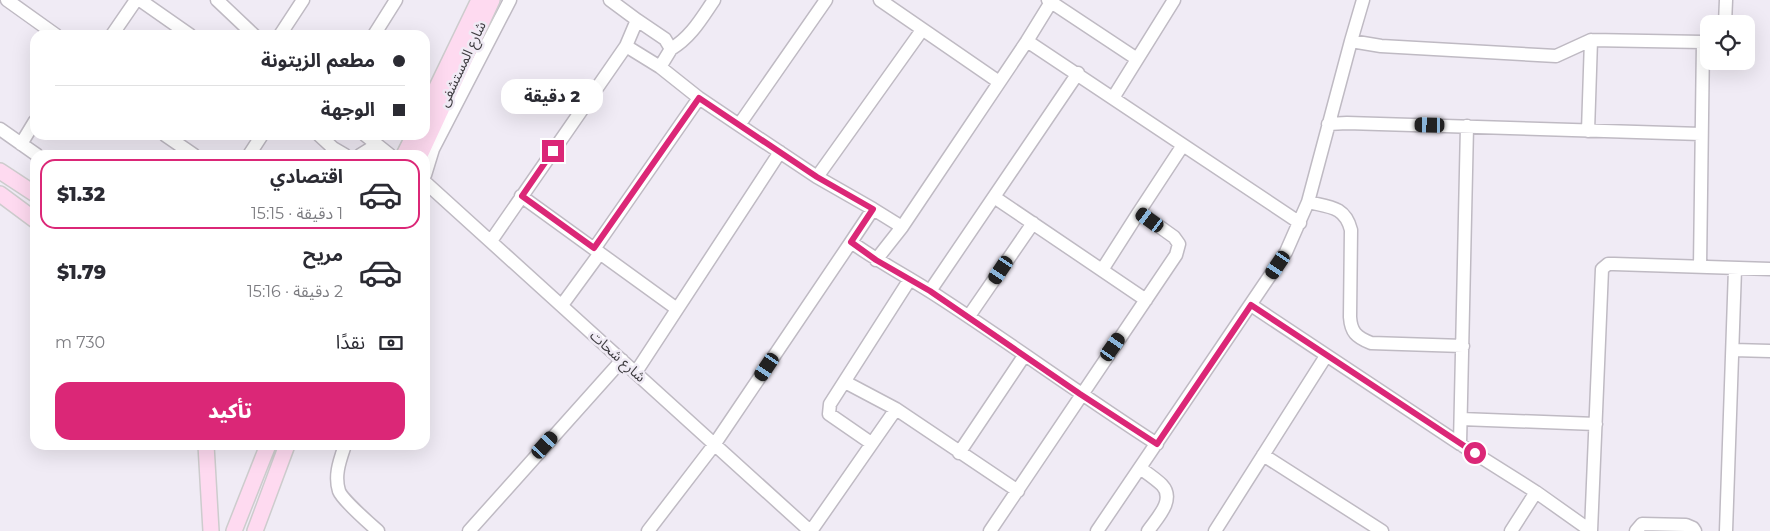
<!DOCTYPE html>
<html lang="ar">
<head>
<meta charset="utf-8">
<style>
  body { margin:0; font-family:Montserrat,"Noto Sans Arabic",sans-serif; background:#f7f7f7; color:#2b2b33; direction:rtl; height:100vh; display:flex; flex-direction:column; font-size:19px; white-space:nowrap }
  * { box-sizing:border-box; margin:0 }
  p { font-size:16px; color:#7c7c81 }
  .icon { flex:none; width:28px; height:28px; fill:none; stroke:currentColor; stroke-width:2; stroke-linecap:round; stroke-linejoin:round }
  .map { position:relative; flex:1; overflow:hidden; direction:ltr }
  .drawer { position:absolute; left:30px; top:150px; width:400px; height:300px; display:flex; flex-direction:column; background:#fff; border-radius:15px; box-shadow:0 5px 20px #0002; direction:rtl }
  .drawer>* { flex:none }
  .hud { position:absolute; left:30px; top:30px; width:400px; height:110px; border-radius:15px; box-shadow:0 5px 20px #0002; direction:rtl; display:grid; align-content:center; height:110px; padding:0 25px; background:#fff }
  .fabs { position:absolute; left:1700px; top:15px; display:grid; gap:10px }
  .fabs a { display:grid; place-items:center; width:55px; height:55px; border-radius:10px; background:#fff; box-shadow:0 5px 20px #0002; font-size:25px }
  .end { position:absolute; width:22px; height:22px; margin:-11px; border:6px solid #db2777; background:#fff; box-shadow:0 0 0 2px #fff }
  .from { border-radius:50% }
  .bubble { position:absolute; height:35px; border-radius:15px; background:#fff; box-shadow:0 5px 20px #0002; font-size:16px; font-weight:800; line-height:35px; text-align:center; direction:rtl }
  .car { position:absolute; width:15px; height:30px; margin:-15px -8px; border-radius:6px; box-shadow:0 0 4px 1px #0007; background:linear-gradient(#222 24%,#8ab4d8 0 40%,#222 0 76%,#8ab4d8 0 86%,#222 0) }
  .hud b { display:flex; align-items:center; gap:18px; height:48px; font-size:19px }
  .hud b+b { border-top:1px solid #e1e1e2 }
  .hud i { width:12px; height:12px; background:#2b2b33 }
  ul { padding:9px 0 0; list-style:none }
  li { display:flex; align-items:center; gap:15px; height:70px; margin:0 10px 8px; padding:0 15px; border:2px solid transparent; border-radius:15px }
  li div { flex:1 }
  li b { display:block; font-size:19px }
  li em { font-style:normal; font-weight:800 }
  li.active { border-color:#db2777 }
  li>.icon { width:45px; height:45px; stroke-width:1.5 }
  .pay { display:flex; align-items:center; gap:12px; height:55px; padding:0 25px; font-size:19px }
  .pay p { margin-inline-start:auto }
  .cta { display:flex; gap:10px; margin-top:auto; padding:10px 25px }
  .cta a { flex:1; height:58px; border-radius:15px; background:#db2777; color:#fff; font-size:20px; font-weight:800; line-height:58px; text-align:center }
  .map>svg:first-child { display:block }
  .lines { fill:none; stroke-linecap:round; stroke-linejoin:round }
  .minor-casing { stroke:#bfbac3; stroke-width:15 }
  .major-casing { stroke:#cdcccd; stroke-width:18 }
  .minor { stroke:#fff; stroke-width:12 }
  .major { stroke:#fedaf0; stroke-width:15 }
  .route { stroke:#db2777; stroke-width:6 }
  .labels { text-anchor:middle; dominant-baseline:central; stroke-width:5; stroke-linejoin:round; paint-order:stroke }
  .street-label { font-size:14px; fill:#3e3c40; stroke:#f0ebf5 }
</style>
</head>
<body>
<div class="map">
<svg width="1770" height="531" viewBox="0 0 1770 531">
  <rect width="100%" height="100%" fill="#f0ebf5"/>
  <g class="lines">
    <defs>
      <path id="minor" d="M 7,0 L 56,35
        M 140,0 L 190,35
        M 217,0 L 254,35
        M 610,0 L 637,20
        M 880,0 L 999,82
        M 1051,2 L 1137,59
        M 1725,24 L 1726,0
        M 112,35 L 136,0
        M 280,35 L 303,0
        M 374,35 L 396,0
        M 1027,41 L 1051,2 L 1048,0
        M 1351,41 L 1381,46 L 1556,56 L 1591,40 L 1703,42
        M 626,46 L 660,67 L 699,98 L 739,125 L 817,177 L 873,209
        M 671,49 C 691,37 701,19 714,0
        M 1113,98 L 1174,0
        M 1328,124 L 1347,123 L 1701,134
        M 739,125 L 826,0
        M 0,129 L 37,155
        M 1588,131 L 1591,40
        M 165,135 L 194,155
        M 319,135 L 333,148 L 345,155
        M 365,135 L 390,155
        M 21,144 L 35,121
        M 249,155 L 262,135
        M 360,155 L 376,145
        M 425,175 L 433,149 L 510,0
        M 817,177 L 922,30
        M 425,182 L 810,531
        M 521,196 L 677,309
        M 994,197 L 1146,300
        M 1308,202 C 1329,207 1345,206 1351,230 L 1350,317 C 1351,332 1356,337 1371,343 L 1463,346
        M 1139,212 L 1183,145 L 1300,223
        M 491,241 L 626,46 L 637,20 L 665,39 L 671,49 L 660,67
        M 851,242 L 873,209 L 902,227
        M 594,249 L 699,98
        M 876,260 L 902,227 L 1027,41 L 1183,145
        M 1700,267 L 1703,42 L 1709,42
        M 930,291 L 1078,73
        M 562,305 L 600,253
        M 1251,305 L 1460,444 L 1536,492 L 1591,531
        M 969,316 L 1033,223
        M 1733,350 L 1770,351
        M 636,372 L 780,152
        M 845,382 L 896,409 L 1018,491
        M 1461,419 L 1596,424
        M 871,443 L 829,414 L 830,404 L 910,279
        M 1460,444 L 1467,126
        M 345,445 C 340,460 334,475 339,491 C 342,499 370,524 378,531
        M 959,453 L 1024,356
        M 1263,455 L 1382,531
        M 1140,468 C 1147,473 1156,479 1162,485 C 1176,500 1156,519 1148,531
        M 469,531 L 622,360
        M 648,531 L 714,445 L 851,242 C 880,263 912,279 942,299 C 1014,346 1084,397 1157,444
        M 811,531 L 896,409
        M 990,531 L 1176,255 L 1179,244 L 1174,237 L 1139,212 L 1102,270
        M 1097,531 L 1286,252 L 1308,202 L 1351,41 L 1363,0
        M 1215,531 L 1326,356
        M 1511,531 L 1536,492
        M 1591,531 L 1602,269 L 1608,264 L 1614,264 L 1770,269
        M 1636,531 L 1642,524 L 1686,525 L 1693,528 L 1695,531
        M 1726,531 L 1735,269"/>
      <path id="major" d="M 425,112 L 479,0
        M 404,155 L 414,135
        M 420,155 L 492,0
        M 0,171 L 35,194
        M 0,194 L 35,220
        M 206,445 L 211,531
        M 234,531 L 268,445
        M 255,531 L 287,445"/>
    </defs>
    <!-- minor casing -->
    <use href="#minor" class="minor-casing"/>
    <!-- major casing -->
    <use href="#major" class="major-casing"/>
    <!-- minor -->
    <use href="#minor" class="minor"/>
    <!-- major -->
    <use href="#major" class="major"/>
  </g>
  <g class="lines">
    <!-- route -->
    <path class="route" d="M 553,151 L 522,196 L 594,248 L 699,98 L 817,177 L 873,209 L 851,242 L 876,260 L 930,291 L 1080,394 L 1157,444 L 1251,305 L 1475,453"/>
  </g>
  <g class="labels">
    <!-- street labels -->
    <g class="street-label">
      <text transform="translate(462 64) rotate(-65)">شارع المستشفى</text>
      <text transform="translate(618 356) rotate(42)">شارع شحات</text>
    </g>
  </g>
</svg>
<div class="fabs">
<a><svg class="icon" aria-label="locate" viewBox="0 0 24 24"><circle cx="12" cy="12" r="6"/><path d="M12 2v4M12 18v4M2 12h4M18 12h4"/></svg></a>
</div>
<i class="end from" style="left:1475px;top:453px"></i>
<i class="end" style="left:553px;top:151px"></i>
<div class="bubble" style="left:501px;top:79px;width:102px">2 دقيقة</div>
<i class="car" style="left:1430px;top:125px;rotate:271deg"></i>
<i class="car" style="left:1150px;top:220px;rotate:306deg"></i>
<i class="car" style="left:1278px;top:265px;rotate:214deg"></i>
<i class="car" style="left:1001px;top:270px;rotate:214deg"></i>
<i class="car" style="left:1113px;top:347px;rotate:35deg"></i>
<i class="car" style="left:767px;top:367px;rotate:214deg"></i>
<i class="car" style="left:545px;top:445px;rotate:42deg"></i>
<div class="hud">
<b><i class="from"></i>مطعم الزيتونة</b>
<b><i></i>الوجهة</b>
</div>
<section class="drawer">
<ul>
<li class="active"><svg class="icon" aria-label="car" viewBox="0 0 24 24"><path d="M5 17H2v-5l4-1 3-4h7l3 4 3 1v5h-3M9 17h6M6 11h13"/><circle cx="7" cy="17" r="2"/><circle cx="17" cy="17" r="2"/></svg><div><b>اقتصادي</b><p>1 دقيقة · 15:15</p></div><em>$1.32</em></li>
<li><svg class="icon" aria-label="car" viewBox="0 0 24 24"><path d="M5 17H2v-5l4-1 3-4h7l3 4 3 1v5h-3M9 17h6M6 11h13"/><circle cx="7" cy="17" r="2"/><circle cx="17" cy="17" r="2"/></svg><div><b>مريح</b><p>2 دقيقة · 15:16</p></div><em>$1.79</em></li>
</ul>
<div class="pay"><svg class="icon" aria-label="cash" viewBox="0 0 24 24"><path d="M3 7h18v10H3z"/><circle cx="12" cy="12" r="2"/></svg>نقدًا<p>730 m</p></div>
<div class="cta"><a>تأكيد</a></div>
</section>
</div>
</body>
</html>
